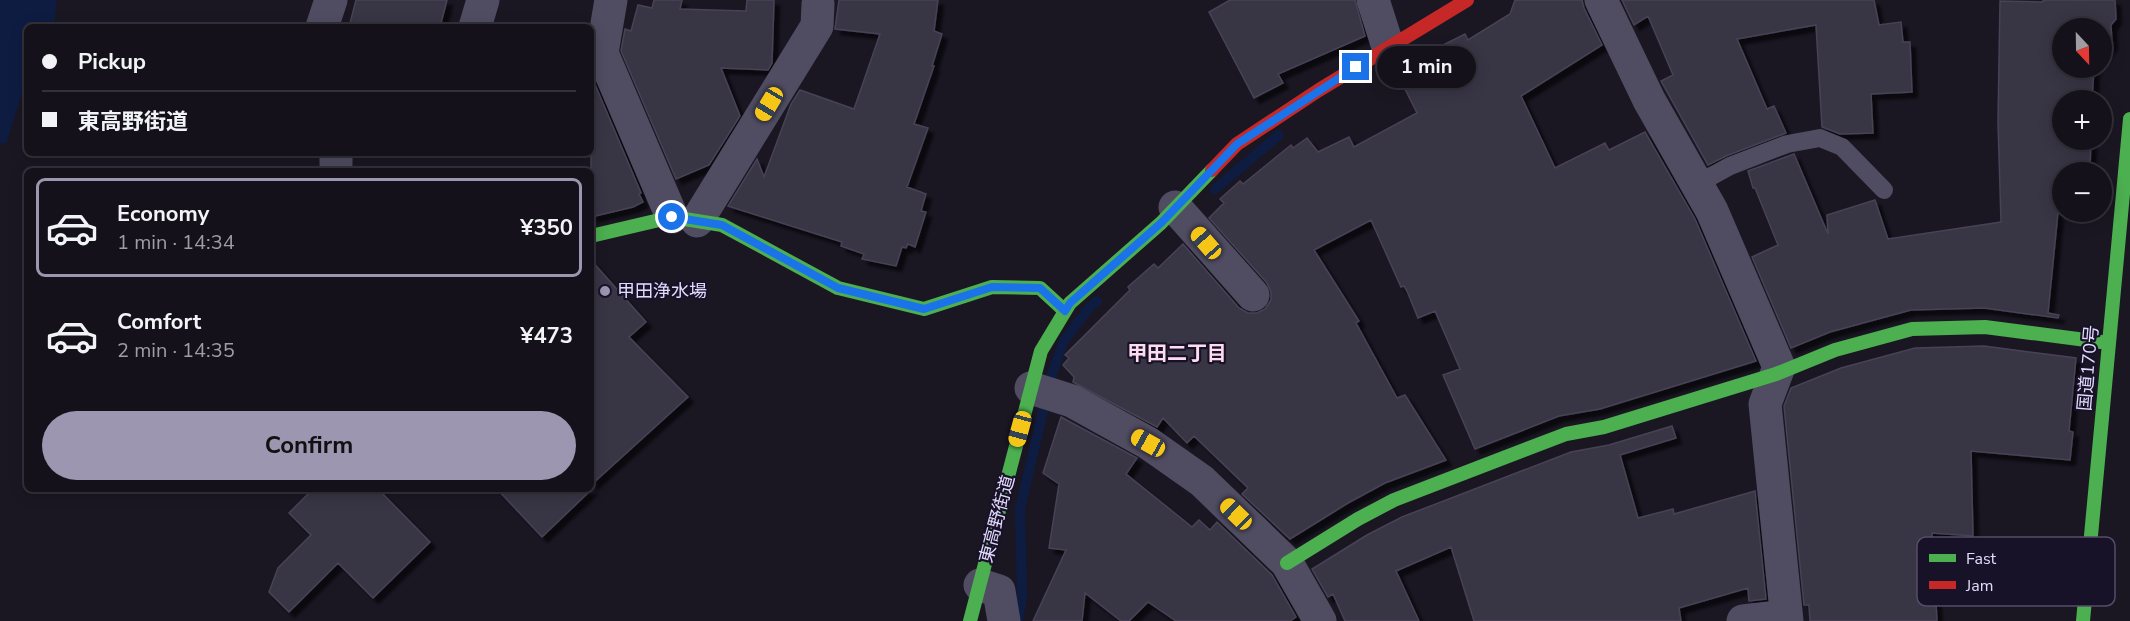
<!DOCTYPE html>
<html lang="en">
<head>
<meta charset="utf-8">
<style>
  body { margin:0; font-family:"Nunito Sans","Noto Sans JP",sans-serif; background:#1d1a23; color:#f1f3f6; height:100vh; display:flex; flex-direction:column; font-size:22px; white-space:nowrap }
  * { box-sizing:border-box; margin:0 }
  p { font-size:20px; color:#9d9da2 }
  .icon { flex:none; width:33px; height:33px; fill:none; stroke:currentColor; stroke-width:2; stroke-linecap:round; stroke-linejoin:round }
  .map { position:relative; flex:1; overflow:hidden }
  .side { position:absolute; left:24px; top:168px; width:570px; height:324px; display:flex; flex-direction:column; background:#14111a; border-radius:9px; box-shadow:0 3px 15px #0003,0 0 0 2px #333139 }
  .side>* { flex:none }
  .guide { position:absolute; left:24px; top:24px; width:570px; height:132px; border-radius:9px; box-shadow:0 3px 15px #0003,0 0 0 2px #333139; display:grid; align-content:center; height:132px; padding:0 18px; background:#14111a }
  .needle { width:39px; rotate:158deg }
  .tools { position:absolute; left:2052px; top:18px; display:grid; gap:12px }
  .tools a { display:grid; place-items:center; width:60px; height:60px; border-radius:50%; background:#14111a; box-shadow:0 3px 15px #0003,0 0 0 2px #333139; font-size:30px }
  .end { position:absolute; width:27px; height:27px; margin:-14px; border:8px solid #1a73e8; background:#fff; box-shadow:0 0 0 3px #fff }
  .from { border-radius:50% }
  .bubble { position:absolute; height:42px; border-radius:21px; background:#14111a; box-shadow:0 3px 15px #0003,0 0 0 2px #333139; font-size:20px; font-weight:700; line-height:42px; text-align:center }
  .car { position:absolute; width:18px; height:36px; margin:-18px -9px; border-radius:8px; box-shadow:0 0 4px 2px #0007; background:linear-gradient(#f5c518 24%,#345 0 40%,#f5c518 0 76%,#345 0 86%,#f5c518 0) }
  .guide b { display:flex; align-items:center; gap:21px; height:57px; font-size:22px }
  .guide b+b { border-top:2px solid #333139 }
  .guide i { width:15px; height:15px; background:#f1f3f6 }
  ul { padding:10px 0 0; list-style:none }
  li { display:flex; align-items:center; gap:18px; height:99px; margin:0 12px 9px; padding:0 6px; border:3px solid transparent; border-radius:9px }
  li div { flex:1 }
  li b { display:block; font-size:22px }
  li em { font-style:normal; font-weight:700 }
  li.current { border-color:#9c96b1 }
  li>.icon { width:54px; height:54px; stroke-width:1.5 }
  .primary-button { display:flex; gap:12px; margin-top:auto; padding:12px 18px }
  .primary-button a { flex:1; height:69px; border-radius:36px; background:#9c96b1; color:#111; font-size:24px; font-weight:700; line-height:69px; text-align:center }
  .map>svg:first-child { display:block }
  .water { fill:#0e1c42 }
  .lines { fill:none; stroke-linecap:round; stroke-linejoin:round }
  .stream { stroke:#0e1c42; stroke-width:10 }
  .building { fill:#393544; stroke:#484256; stroke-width:1.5; filter:url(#shadow) }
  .lane { stroke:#504d63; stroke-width:18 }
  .street { stroke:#504d63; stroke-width:33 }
  .fast { stroke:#4caf50; stroke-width:14 }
  .jam { stroke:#c62828; stroke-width:14 }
  .route { stroke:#1a73e8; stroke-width:8 }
  .poi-dot { fill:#9c96b1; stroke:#181228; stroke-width:2 }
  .labels { text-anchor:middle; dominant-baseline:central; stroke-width:4.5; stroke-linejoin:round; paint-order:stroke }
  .poi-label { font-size:18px; fill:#e2dbfd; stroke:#181228; text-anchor:start }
  .street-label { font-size:18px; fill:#e2dbfd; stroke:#181228 }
  .neighbourhood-label { font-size:20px; font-weight:bold; fill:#fddcee; stroke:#181228 }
  .key { fill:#181228; stroke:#554e68; stroke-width:1.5 }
  .key-label { font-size:16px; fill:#e2dbfd }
</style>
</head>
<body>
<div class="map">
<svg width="2130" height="621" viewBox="0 0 2130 621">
  <defs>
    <filter id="shadow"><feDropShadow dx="5.5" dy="5.5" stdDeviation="1.5" flood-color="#0009"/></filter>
  </defs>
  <rect width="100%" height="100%" fill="#1a1723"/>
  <!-- water -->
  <path class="water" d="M 0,0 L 57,0 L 54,27 L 27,27 L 27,78 L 6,144 L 0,143 Z"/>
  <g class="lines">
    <!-- stream -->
    <path class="stream" d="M 1215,189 L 1279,135
      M 1018,621 L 1022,596 L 1020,509 L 1051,377 L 1064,341 L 1088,309 L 1097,301"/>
  </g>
  <!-- building -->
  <path class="building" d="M 356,0 L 447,0 L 440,27 L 349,27 Z
    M 654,0 L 682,0 L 680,9 L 746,11 L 747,0 L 774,0 L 772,63 L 768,70 L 721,68 L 740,116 L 709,165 L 676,179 L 621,51 L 625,29 L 631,31 L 638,5 L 652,8 Z
    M 839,0 L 938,0 L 934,31 L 942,34 L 932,66 L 934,66 L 914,124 L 928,128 L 907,187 L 926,194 L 921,211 L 926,212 L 915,247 L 908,244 L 906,248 L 902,247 L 896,266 L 862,259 L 864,254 L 841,246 L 842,242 L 728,206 L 757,159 L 764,177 L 791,104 L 800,90 L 854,109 L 880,34 L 835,29 Z
    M 1230,0 L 1355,0 L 1365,36 L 1278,74 L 1283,83 L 1254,98 L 1209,12 Z
    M 1515,0 L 1582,0 L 1584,8 L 1602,45 L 1521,96 L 1555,168 L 1605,143 L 1609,150 L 1645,132 L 1695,219 L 1756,361 L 1600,409 L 1559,416 L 1475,449 L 1443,375 L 1460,369 L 1435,311 L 1418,318 L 1407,291 L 1404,286 L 1401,287 L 1371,220 L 1314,250 L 1359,321 L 1356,323 L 1397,398 L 1405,395 L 1446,460 L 1385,483 L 1348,503 L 1290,539 L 1242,494 L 1248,488 L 1194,436 L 1187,443 L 1163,418 L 1157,427 L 1073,382 L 1074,377 L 1063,365 L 1069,358 L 1065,355 L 1130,290 L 1128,287 L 1154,264 L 1158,268 L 1183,244 L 1239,308 L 1248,313 L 1257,313 L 1265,309 L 1271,300 L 1271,292 L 1267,283 L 1209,218 L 1224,203 L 1220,199 L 1240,181 L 1243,184 L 1291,145 L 1293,148 L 1307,138 L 1318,152 L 1349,137 L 1354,147 L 1417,113 L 1395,69 L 1465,34 L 1468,40 L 1510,14 Z
    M 1622,0 L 1874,0 L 1879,25 L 1901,22 L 1903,42 L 1910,42 L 1912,92 L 1871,94 L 1873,133 L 1840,134 L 1822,127 L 1816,25 L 1737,39 L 1767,109 L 1774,106 L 1786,133 L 1726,156 L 1708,165 L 1661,81 L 1673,75 L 1648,16 L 1634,25 Z
    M 2043,0 L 2115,0 L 2116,19 L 2111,25 L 2112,44 L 2102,56 L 2102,28 L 2062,28 L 2062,68 L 2094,68 L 2092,100 L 2062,100 L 2062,140 L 2091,140 L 2090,168 L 2074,169 L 2075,172 L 2062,172 L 2062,182 L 2061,182 L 2048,313 L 2059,315 L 2058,318 L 1984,308 L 1911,310 L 1830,332 L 1791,348 L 1752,257 L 1778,245 L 1755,188 L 1753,188 L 1748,171 L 1794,154 L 1828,234 L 1827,215 L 1875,200 L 1888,239 L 2001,222 L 1998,122 L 2000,1 L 2043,2 Z
    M 591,75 L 641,193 L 639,194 L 643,202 L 633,207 L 591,217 Z
    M 591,260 L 646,322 L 629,337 L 688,397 L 591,485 Z
    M 1984,346 L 2076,358 L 2069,431 L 2073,432 L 2070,460 L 1971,451 L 1973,536 L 1932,533 L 1937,621 L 1810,621 L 1809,605 L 1804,605 L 1784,406 L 1791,388 L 1841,368 L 1915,348 Z
    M 1061,417 L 1137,458 L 1126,474 L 1192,527 L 1199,520 L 1210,530 L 1217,522 L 1272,575 L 1296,617 L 1290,621 L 1176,621 L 1148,602 L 1129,621 L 1121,621 L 1085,593 L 1082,621 L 1033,621 L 1066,550 L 1049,548 L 1059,484 L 1043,473 Z
    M 1672,426 L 1676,438 L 1620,455 L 1638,518 L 1673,509 L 1674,514 L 1755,491 L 1766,599 L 1749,601 L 1748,588 L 1679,608 L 1681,621 L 1474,621 L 1451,547 L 1396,571 L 1419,621 L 1345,621 L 1333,594 L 1328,597 L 1312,569 L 1367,535 L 1402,517 L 1571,452 L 1609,445 Z
    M 313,489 L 378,489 L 430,542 L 373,598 L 338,563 L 289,612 L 269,592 L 278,568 L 311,535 L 289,513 Z
    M 497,489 L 592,489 L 542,537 Z"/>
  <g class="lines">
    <!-- lane -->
    <path class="lane" d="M 1697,184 L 1730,166 L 1787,144 L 1820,138 L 1842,147 L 1884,190"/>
    <!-- street -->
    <path class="street" d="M 611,0 L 602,53 L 672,217
      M 1373,0 L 1388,47
      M 1601,0 L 1649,100 L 1712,211 L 1779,367 L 1765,404 L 1787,621
      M 322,27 L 331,0
      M 475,27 L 483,0
      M 336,171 L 336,153
      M 1175,207 L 1253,295
      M 697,221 L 817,26 L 818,4
      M 1031,388 L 1072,401 L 1148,443 L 1202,481 L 1287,563 L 1320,621
      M 980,585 L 999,591 L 1004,621
      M 1743,621 L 1785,616"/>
    <!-- fast -->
    <path class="fast" d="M 591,236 L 672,217 L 722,225 L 838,288 L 924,309 L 992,287 L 1040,288 L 1065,311
      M 1287,563 L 1358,519 L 1394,500 L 1566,434 L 1604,427 L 1776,374 L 1835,350 L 1912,329 L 1985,327 L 2109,343
      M 970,621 L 1041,351 L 1070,303 L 1161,223 L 1212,170
      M 2083,621 L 2130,119"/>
    <!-- jam -->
    <path class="jam" d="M 1212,170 L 1237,144 L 1319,90 L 1467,0"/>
  </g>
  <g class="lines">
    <!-- route -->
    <path class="route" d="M 672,217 L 722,225 L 838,288 L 924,309 L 992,287 L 1040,288 L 1065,311 L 1070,303 L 1161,223 L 1237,144 L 1356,67"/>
  </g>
  <!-- markers -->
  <circle class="poi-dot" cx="605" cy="291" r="6"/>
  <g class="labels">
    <!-- poi labels -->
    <g class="poi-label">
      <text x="617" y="291">甲田浄水場</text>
    </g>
    <!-- street labels -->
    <g class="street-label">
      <text transform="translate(2088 368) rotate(-85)">国道170号</text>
      <text transform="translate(997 519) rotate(-75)">東高野街道</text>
    </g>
    <!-- neighbourhood labels -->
    <g class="neighbourhood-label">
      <text x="1177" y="353">甲田二丁目</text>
    </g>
  </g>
  <!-- legend -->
  <rect x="1917" y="537" width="198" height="69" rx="9" class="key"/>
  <rect x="1929" y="554" width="27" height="8" fill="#4caf50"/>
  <rect x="1929" y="581" width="27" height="8" fill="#c62828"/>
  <g class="key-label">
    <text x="1966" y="564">Fast</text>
    <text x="1966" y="591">Jam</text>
  </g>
</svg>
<div class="tools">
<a><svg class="needle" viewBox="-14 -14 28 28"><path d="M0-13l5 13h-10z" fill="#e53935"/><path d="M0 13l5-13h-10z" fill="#9d9da2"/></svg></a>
<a>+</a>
<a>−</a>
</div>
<i class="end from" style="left:672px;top:217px"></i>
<i class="end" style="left:1356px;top:67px"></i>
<div class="bubble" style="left:1377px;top:46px;width:99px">1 min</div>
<i class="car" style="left:769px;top:104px;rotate:211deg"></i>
<i class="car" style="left:1206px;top:243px;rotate:319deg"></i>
<i class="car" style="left:1020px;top:429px;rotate:195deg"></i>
<i class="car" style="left:1148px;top:443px;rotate:299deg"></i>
<i class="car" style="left:1236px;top:514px;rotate:314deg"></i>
<div class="guide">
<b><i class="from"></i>Pickup</b>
<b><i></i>東高野街道</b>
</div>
<section class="side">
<ul>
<li class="current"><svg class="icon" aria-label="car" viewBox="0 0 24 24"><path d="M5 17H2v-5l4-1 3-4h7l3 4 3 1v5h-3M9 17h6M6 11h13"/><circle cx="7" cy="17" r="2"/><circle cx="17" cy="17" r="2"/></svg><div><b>Economy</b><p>1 min · 14:34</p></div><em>¥350</em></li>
<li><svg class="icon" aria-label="car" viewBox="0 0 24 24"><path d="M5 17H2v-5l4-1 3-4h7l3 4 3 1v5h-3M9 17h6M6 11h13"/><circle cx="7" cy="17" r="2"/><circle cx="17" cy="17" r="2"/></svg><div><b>Comfort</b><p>2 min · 14:35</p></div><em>¥473</em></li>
</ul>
<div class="primary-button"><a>Confirm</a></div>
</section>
</div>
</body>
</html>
